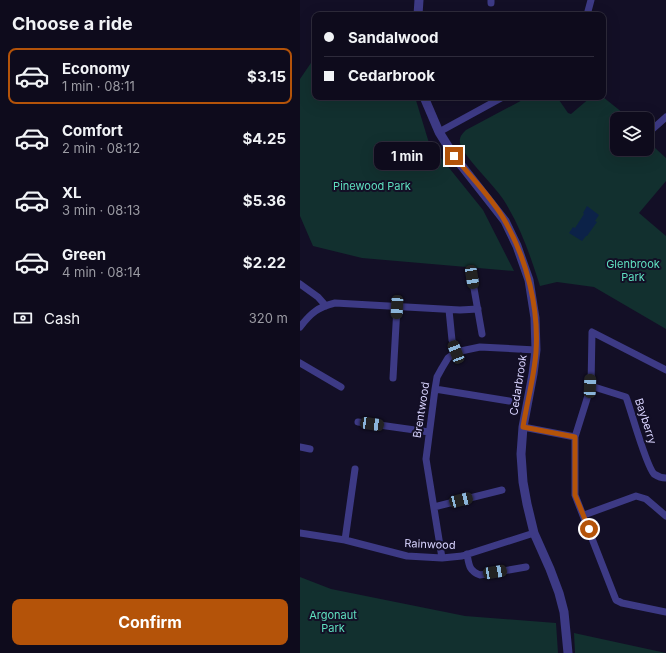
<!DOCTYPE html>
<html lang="en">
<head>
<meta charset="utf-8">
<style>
  body { margin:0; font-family:Inter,sans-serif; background:#1c1929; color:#f1f3f6; height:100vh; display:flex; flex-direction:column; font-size:15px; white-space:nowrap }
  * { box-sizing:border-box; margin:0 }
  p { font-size:13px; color:#9b9ba3 }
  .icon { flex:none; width:22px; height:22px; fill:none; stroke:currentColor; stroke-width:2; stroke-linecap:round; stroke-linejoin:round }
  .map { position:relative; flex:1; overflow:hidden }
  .panel { display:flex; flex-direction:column; background:#0e0b1c; width:300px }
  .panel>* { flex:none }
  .hud { position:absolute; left:12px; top:12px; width:294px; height:88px; border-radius:8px; box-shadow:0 4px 16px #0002,0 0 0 1px #2e2b3b; display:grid; align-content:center; height:88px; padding:0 12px; background:#0e0b1c }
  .fabs { position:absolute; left:310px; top:112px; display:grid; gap:8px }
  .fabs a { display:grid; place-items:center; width:44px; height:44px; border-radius:8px; background:#0e0b1c; box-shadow:0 4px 16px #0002,0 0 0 1px #2e2b3b; font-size:20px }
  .end { position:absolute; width:18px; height:18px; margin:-9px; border:5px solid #b45309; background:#fff; box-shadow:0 0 0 2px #fff }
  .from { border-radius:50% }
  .bubble { position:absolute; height:28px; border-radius:8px; background:#0e0b1c; box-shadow:0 4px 16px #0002,0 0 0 1px #2e2b3b; font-size:13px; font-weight:700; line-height:28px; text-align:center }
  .car { position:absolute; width:12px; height:24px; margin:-12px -6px; border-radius:5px; box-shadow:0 0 3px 1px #0007; background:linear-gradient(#222 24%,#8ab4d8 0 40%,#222 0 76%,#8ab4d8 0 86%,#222 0) }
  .hud b { display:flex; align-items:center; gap:14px; height:38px; font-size:15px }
  .hud b+b { border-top:1px solid #2e2b3b }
  .hud i { width:10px; height:10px; background:#f1f3f6 }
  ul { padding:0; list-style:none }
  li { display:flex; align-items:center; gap:12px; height:56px; margin:0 8px 6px; padding:0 4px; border:2px solid transparent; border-radius:8px }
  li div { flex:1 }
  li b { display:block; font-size:15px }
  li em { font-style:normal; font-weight:700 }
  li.selected { border-color:#b45309 }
  li>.icon { width:36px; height:36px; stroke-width:1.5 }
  h2 { padding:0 12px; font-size:18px; line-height:48px }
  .pay { display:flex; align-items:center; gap:10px; height:44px; padding:0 12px; font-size:15px }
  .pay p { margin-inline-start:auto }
  .button { display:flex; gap:8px; margin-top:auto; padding:8px 12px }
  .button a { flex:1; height:46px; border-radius:8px; background:#b45309; color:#fff; font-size:16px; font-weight:700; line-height:46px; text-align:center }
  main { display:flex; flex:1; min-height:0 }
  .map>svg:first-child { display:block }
  .green { fill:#12302f }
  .water { fill:#0c2248 }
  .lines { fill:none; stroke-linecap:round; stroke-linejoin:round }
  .minor { stroke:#3d3a85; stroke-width:7 }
  .tertiary { stroke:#3d3a85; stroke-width:9 }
  .route { stroke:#b45309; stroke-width:5 }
  .labels { text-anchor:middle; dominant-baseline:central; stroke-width:4; stroke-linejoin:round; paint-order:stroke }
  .park-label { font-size:11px; fill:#5fe0c0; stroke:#130f26 }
  .street-label { font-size:11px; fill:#d9d4ff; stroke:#130f26 }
</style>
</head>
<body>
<main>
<section class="panel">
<h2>Choose a ride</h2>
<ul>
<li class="selected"><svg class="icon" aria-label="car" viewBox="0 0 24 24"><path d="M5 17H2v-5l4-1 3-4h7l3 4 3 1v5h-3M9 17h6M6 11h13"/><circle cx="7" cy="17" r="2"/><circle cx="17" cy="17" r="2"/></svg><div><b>Economy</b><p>1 min · 08:11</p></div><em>$3.15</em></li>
<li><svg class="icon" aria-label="car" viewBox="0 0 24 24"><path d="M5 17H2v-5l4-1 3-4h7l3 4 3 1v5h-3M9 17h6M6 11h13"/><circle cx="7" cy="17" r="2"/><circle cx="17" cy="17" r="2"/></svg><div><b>Comfort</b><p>2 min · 08:12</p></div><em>$4.25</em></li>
<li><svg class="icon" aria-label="car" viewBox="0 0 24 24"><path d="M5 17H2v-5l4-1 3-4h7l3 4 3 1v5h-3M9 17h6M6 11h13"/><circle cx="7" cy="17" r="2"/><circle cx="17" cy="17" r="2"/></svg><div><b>XL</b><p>3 min · 08:13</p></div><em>$5.36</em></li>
<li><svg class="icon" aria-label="car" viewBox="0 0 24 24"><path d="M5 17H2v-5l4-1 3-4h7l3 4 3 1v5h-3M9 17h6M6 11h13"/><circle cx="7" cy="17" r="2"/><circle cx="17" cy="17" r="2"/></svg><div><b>Green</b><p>4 min · 08:14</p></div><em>$2.22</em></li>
</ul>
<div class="pay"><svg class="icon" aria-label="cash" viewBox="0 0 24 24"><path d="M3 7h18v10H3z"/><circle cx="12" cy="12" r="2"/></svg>Cash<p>320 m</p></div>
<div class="button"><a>Confirm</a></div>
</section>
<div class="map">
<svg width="366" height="653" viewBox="0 0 366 653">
  <rect width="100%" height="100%" fill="#130f26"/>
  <!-- green -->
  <path class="green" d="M 15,57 L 15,97 L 115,97 L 129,143 L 183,210 L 214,271 L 62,258 L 13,246 L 0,216 L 0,79 Z
    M 228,97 L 257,97 L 268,113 L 271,114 L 291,97 L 303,97 L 328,117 L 326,119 L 317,119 L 317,149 C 330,149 341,153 354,147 L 366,158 L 366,181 L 339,213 L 366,236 L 366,329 L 294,287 L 257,282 L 240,286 C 230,255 221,227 203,199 C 194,185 162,155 160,143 C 159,137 162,134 166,130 Z
    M 0,577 L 31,589 L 165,616 L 256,623 L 258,653 L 0,653 Z
    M 274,633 L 366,653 L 275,653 Z"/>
  <!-- water -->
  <path class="water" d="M 287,206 L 299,215 L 295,221 L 297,222 L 287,236 L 286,236 L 282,241 L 269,233 L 273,227 L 275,228 L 284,214 L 283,213 Z"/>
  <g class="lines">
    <!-- minor -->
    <path class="minor" d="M 191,0 L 191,3
      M 287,15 L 291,0
      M 139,132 L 203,97
      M 347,134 L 366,117
      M 172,277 L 182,334
      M 0,284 L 18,297 L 26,306
      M 149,310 L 152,340 L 156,352
      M 0,327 C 11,313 18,307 35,303 L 160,310 L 178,309
      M 0,363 L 41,387
      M 366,370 L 292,332 L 291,386 L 275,437 L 275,495 L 314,595 L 316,600 L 322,603 L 366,612
      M 93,378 L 97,307
      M 291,386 L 326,397 C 331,410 346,466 354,474 C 357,476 362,478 366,478
      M 135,389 L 209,401
      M 58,422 L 129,432
      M 223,427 L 275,437
      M 0,447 L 10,449
      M 134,507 L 202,490
      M 284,515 L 336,496 L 346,499 L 366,516
      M 0,533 L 45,540 L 107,556 L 142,558 L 162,556 L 234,533
      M 45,540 L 55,469
      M 167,554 C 169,565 169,571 180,575 L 226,567
      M 142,558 L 126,459 L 135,389 L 137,377 L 142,368 L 148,358 L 156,352 L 180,347 L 236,350"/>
    <!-- tertiary -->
    <path class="tertiary" d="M 118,15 L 119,0
      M 124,97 L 139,132 L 154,156 L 205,221 L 217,246 L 229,280 L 235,318 L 236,350 L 233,374 L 223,427 L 221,454 L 223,482 L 227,504 L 234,533 L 250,569 L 259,593 L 264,612 L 268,653"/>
  </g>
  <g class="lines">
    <!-- route -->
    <path class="route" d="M 154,156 C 170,176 193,199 205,221 C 227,260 239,308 236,352 C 234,378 227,402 223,427 L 275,437 L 275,495 L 289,529"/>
  </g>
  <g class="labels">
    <!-- park labels -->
    <g class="park-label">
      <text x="72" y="186">Pinewood Park</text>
      <text x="333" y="264">Glenbrook<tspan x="333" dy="13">Park</tspan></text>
      <text x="33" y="615">Argonaut<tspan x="33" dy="13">Park</tspan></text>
    </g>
    <!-- street labels -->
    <g class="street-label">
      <text transform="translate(218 385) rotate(-81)">Cedarbrook</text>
      <text transform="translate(121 410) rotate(-81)">Brentwood</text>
      <text transform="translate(346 421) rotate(72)">Bayberry</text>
      <text transform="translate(130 544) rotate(2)">Rainwood</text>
    </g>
  </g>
</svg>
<div class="fabs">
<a><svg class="icon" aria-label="layers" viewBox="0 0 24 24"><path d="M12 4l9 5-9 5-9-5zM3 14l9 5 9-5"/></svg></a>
</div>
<i class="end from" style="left:289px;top:529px"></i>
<i class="end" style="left:154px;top:156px"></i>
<div class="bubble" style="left:74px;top:142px;width:66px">1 min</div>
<i class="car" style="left:172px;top:277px;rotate:171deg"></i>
<i class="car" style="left:97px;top:307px;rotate:183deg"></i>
<i class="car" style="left:156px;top:352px;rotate:339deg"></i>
<i class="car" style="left:290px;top:386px;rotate:2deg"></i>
<i class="car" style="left:72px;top:424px;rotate:98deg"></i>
<i class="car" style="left:161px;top:500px;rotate:76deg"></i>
<i class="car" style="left:195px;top:572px;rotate:80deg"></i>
<div class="hud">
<b><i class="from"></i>Sandalwood</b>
<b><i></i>Cedarbrook</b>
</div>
</div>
</main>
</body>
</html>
